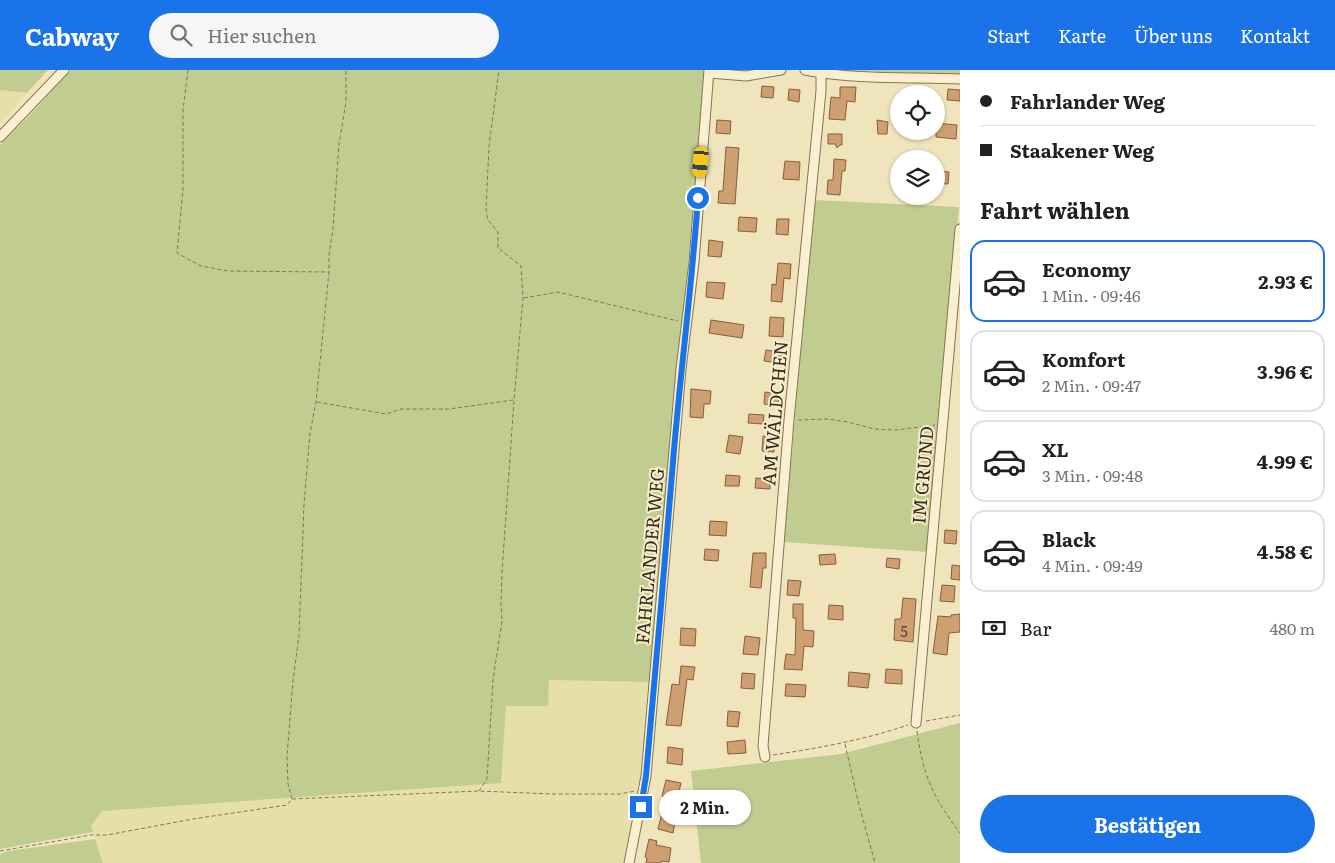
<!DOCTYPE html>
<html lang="de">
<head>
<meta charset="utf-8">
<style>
  body { margin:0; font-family:Literata,serif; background:#f6f6f6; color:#202124; height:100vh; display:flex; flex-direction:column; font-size:19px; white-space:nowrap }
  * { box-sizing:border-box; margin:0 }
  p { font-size:16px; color:#757577 }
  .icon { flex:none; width:28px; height:28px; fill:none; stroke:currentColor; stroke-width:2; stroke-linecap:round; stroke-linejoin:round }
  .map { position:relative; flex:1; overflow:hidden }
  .side { display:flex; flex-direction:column; background:#fff; width:375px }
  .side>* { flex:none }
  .banner { display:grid; align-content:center; height:110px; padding:0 20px; background:#fff }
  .buttons { position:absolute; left:890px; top:15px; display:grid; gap:10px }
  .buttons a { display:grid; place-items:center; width:55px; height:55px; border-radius:50%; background:#fff; box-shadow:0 1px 4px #0004; font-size:25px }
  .end { position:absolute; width:22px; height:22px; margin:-11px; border:6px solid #1a73e8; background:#fff; box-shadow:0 0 0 2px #fff }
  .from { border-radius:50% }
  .bubble { position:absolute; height:35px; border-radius:18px; background:#fff; box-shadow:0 1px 4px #0004; font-size:16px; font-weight:700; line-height:35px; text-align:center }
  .car { position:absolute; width:15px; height:30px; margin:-15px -8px; border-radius:6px; box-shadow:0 0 4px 1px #0007; background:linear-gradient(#f5c518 24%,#345 0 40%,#f5c518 0 76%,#345 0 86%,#f5c518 0) }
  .banner b { display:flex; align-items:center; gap:18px; height:48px; font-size:19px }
  .banner b+b { border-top:1px solid #e0e0e0 }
  .banner i { width:12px; height:12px; background:#202124 }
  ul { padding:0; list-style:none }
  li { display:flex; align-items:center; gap:15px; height:82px; margin:0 10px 8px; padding:0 10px; border:2px solid #e0e0e0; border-radius:15px }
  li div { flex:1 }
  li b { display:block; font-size:19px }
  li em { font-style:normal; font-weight:700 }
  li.active { border-color:#1a73e8 }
  li>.icon { width:45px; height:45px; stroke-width:1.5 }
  h2 { padding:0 20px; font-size:22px; line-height:60px }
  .pay { display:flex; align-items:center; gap:12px; height:55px; padding:0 20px; font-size:19px }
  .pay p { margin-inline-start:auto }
  .cta { display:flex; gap:10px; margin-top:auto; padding:10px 20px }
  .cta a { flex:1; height:58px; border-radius:30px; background:#1a73e8; color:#fff; font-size:20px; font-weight:700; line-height:58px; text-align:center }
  header { display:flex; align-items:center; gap:30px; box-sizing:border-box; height:70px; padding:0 25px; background:#1a73e8; color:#fff }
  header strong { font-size:24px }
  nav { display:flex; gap:28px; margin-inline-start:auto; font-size:18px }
  .search { width:350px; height:45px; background:#f6f6f6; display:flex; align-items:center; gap:12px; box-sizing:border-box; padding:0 18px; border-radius:28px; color:#757577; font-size:19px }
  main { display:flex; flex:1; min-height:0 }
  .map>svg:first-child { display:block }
  .farmland { fill:#e5e0a9 }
  .green { fill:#c1cd90 }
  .building { fill:#ce9f70; stroke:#865e3a }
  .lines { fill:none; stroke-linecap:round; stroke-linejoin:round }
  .minor-casing { stroke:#867355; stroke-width:11 }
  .path { stroke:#867355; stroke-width:1; stroke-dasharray:4 2.5; stroke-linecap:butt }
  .minor { stroke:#faf0cf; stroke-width:9 }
  .route { stroke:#1a73e8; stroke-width:6 }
  .labels { text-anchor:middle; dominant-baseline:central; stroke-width:4; stroke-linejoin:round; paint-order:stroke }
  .number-label { font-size:15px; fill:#5b4630 }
  .street-label { font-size:18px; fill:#35291a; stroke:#f6edcb }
</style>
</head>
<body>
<header>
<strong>Cabway</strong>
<div class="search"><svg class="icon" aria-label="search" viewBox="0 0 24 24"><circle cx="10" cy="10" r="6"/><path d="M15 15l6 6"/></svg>Hier suchen</div>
<nav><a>Start</a><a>Karte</a><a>Über uns</a><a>Kontakt</a></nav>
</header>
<main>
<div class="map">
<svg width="960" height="793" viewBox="0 0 960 793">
  <rect width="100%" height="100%" fill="#efe4bc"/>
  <!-- farmland -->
  <path class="farmland" d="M 0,20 L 27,23 L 0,54 Z
    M 548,610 L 649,612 L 640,711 L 645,718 L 629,793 L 103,793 L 91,756 L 101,741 L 500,713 L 506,636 Z"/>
  <!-- green -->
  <path class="green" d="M 0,0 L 48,0 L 27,23 L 0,20 Z
    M 71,0 L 706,0 L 649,612 L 549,610 L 548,636 L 506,636 L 501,713 L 102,741 L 91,756 L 93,762 L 0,779 L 0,75 L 30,45 Z
    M 843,0 L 960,0 L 960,6 Z
    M 814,130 L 959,137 L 928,482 L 784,472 Z
    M 960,653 L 960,793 L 701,793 L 691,701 L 841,684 Z
    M 95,769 L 103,793 L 0,793 L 0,784 L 8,781 Z"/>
  <!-- building -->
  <path class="building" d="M 762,16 L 774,17 L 773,28 L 761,27 Z
    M 840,17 L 856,17 L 855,32 L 847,31 L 845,50 L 829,49 L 831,27 L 840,28 Z
    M 789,19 L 800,20 L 799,32 L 788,30 Z
    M 948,19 L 960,20 L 960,31 L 947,30 Z
    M 717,50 L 731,51 L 730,64 L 716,63 Z
    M 877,50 L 888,52 L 887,64 L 878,64 Z
    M 936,53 L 957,55 L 956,69 L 936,67 Z
    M 828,64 L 842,64 L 842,75 L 840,75 L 837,78 L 835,74 L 828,74 Z
    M 726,77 L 739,78 L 735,134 L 718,133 L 719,121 L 723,121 Z
    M 834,89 L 846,90 L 845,101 L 842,101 L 840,125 L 827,124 L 828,110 L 833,110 Z
    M 785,91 L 800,92 L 799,110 L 783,109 Z
    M 936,101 L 949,102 L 948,114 L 936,113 Z
    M 739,147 L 757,148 L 756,162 L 738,161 Z
    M 777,149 L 789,149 L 788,165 L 776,164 Z
    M 709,170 L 723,172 L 721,187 L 708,186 Z
    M 778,193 L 791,194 L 790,209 L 784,208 L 782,232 L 771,231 L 772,214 L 776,215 Z
    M 707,212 L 725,213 L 723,229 L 706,227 Z
    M 770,247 L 784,248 L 783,267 L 769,266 Z
    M 711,250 L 744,255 L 742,268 L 709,263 Z
    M 766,280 L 782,282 L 781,293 L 764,291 Z
    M 691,319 L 711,321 L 710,334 L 704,334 L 703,348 L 690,347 Z
    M 765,322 L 779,324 L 778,336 L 764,334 Z
    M 749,344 L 764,345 L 763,354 L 748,353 Z
    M 729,365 L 743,367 L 740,384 L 726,382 Z
    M 763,366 L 775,367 L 774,382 L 762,381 Z
    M 726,405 L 740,406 L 739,416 L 725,416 Z
    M 756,408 L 770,409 L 770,419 L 755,418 Z
    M 710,451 L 727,452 L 726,466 L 709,465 Z
    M 945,460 L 957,461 L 956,474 L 944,473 Z
    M 705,479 L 719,480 L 718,491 L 704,490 Z
    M 753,483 L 766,483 L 766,498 L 763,498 L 761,518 L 750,517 Z
    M 835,484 L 836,494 L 820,495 L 819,485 Z
    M 887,488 L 900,489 L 899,499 L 886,497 Z
    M 952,495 L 960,496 L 960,510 L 951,509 Z
    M 788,510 L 801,511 L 799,526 L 787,525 Z
    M 942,515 L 955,516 L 954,532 L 940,531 Z
    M 903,528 L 916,529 L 913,572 L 894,570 L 895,549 L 901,549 Z
    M 793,534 L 803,534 L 803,560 L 814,561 L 813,577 L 804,576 L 802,600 L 784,599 L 786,584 L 795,585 L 796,548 L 793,548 Z
    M 829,535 L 843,536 L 843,550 L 828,549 Z
    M 960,544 L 960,562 L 949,563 L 947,585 L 933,583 L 938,546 L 951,547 L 951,545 Z
    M 681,558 L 696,559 L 695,576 L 680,575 Z
    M 745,566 L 760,568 L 758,585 L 743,584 Z
    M 681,596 L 695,597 L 693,610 L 687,609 L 681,656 L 666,655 L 672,614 L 679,615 Z
    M 886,599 L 902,600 L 902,614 L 885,613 Z
    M 849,602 L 870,604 L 868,618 L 848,616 Z
    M 742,603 L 755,604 L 754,619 L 741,618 Z
    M 786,614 L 806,615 L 805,627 L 785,626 Z
    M 728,641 L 740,642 L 738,657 L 727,656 Z
    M 745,670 L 746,683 L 728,684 L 727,672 Z
    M 668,677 L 683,679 L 682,695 L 667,693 Z
    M 666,710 L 681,713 L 677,730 L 662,726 Z
    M 662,743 L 676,746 L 673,763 L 658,759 Z
    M 649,769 L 657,771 L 656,775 L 671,778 L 669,792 L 661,791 L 661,793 L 646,793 L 647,788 L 645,787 Z"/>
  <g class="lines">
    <defs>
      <path id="minor" d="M 805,0 C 856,10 908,7 960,9
        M 709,3 L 746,6 L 781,0
        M 0,67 L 64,0
        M 916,653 L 960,159
        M 765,687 L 763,676 L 789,350 L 821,21 L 821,3
        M 629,793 L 646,706 L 681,299 L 694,192 L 709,0"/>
    </defs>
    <!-- minor casing -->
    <use href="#minor" class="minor-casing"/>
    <!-- path -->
    <path class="path" d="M 188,0 L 183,40 L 183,119 L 177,183 L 201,196 L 228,201 L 329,202
      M 524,228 L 558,222 L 678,251
      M 317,332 L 386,344 L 401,339 L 449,339 L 513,330
      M 798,350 L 827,349 L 848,352 L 874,359 L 896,360 L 935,355
      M 926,651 L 960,645
      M 917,661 C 923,706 933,727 960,763
      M 845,674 L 859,735 L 875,793
      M 773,685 C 819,678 864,670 908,655
      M 479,721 L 487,709 L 493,610 L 502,551 L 501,534 L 502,502 L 514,330 L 523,228 L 521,196 L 498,178 L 498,162 L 488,150 L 486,140 L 489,76 L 499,0
      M 292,729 L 288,714 L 287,686 L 293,611 L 299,565 L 304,434 L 310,363 L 316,332 L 329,202 L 329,185 L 333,159 L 339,74 L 346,32 L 346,0
      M 0,781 L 91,765 L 107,765 L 193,749 L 287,735 L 292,729 L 479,721 L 552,724 L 620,724 L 635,721"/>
    <!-- minor -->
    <use href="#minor" class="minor"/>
  </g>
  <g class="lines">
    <!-- route -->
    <path class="route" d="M 641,737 L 646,706 C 656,601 664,497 673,392 C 680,304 692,216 698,128"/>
  </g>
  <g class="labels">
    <!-- number labels -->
    <g class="number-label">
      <text x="904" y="560">5</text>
    </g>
    <!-- street labels -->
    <g class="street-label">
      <text transform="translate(774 343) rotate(-85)">AM WÄLDCHEN</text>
      <text transform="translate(922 405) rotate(-85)">IM GRUND</text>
      <text transform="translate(649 486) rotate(-85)">FAHRLANDER WEG</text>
    </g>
  </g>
</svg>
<div class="buttons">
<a><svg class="icon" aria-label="locate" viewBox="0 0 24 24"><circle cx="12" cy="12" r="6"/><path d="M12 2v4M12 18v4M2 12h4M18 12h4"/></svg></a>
<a><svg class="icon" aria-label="layers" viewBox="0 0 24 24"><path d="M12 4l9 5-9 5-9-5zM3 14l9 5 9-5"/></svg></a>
</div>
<i class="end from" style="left:698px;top:128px"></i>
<i class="end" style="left:641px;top:737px"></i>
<div class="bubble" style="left:659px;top:720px;width:92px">2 Min.</div>
<i class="car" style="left:701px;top:92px;rotate:185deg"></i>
</div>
<section class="side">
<div class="banner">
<b><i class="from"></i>Fahrlander Weg</b>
<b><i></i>Staakener Weg</b>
</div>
<h2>Fahrt wählen</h2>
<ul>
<li class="active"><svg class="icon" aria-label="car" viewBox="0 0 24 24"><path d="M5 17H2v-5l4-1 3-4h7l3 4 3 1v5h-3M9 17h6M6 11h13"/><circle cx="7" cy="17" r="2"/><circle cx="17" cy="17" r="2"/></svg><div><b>Economy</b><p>1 Min. · 09:46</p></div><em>2.93 €</em></li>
<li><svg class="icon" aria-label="car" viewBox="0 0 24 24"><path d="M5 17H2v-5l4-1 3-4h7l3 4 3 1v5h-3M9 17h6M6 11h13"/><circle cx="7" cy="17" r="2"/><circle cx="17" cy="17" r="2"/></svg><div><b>Komfort</b><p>2 Min. · 09:47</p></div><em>3.96 €</em></li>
<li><svg class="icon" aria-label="car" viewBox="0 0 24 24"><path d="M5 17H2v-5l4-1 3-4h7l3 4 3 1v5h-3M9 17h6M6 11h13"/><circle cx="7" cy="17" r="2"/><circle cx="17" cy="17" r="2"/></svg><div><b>XL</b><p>3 Min. · 09:48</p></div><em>4.99 €</em></li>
<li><svg class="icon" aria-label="car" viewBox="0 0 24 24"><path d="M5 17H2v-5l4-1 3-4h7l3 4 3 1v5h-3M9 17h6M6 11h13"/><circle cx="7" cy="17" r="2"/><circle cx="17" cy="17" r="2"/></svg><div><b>Black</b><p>4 Min. · 09:49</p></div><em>4.58 €</em></li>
</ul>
<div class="pay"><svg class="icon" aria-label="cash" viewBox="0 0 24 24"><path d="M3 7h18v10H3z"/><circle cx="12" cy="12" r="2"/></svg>Bar<p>480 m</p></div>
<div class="cta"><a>Bestätigen</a></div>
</section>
</main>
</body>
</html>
